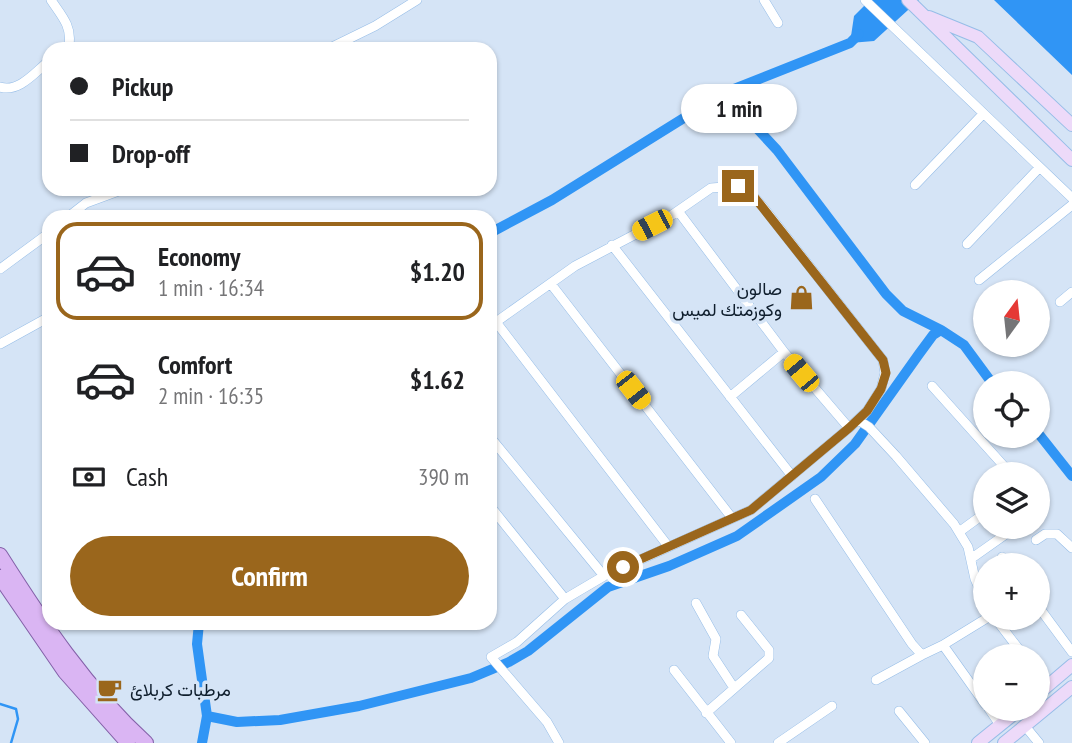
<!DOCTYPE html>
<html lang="en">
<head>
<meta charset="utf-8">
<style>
  body { margin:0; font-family:"PT Sans Narrow",Vazirmatn,sans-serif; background:#f6f6f6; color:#202124; height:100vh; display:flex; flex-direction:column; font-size:26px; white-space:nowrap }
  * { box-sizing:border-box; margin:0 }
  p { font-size:23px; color:#757577 }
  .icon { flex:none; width:38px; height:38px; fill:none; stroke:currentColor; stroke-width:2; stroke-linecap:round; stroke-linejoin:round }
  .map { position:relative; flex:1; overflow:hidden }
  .panel { position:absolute; left:42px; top:210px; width:455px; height:420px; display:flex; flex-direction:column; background:#fff; border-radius:21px; box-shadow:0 2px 5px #0004 }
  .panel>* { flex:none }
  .hud { position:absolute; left:42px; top:42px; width:455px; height:154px; border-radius:21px; box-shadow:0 2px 5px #0004; display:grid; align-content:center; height:154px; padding:0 28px; background:#fff }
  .needle { width:46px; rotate:15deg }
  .buttons { position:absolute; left:973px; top:280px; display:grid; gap:14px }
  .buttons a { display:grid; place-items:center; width:77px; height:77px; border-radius:50%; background:#fff; box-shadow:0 2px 5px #0004; font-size:35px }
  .end { position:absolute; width:32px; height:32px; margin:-16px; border:9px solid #9a661c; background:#fff; box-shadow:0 0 0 4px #fff }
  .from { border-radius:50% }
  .bubble { position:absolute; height:49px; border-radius:24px; background:#fff; box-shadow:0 2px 5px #0004; font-size:23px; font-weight:600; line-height:49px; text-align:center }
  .car { position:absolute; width:21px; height:42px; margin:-21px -10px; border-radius:9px; box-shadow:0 0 5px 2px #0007; background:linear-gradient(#f5c518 24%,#345 0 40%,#f5c518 0 76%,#345 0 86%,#f5c518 0) }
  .hud b { display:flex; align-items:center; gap:24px; height:66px; font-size:26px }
  .hud b+b { border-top:2px solid #e0e0e0 }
  .hud i { width:18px; height:18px; background:#202124 }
  ul { padding:12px 0 0; list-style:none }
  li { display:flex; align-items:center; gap:21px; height:98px; margin:0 14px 10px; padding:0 14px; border:4px solid transparent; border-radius:21px }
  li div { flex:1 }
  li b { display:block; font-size:26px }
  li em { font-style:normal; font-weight:600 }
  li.active { border-color:#9a661c }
  li>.icon { width:63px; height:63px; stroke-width:1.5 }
  .pay { display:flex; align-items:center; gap:18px; height:77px; padding:0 28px; font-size:26px }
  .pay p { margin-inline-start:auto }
  .primary-button { display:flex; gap:14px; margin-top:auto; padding:14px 28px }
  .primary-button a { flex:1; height:80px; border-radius:42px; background:#9a661c; color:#fff; font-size:28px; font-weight:600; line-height:80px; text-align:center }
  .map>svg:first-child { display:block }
  .water { fill:#3095f5 }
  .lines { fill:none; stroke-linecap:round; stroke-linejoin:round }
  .stream { stroke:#3095f5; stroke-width:2.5 }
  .canal { stroke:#3095f5; stroke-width:10 }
  .street-casing { stroke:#96bde7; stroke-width:10 }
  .secondary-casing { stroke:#96bde7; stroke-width:14 }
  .primary-casing { stroke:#8360a8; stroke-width:16 }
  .street { stroke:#fff; stroke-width:9 }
  .secondary { stroke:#eddaf9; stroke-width:12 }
  .primary { stroke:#dab5f3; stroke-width:14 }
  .route { stroke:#9a661c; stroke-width:9 }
  .labels { text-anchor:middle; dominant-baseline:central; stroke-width:7; stroke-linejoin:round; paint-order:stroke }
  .poi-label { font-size:18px; fill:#0f1e2d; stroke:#d5e4f6; text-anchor:end }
</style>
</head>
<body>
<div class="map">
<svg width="1072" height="743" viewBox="0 0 1072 743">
  <rect width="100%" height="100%" fill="#d5e4f6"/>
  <!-- water -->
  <path class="water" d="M 870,0 L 919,0 L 874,41 L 850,43 L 854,16 Z
    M 994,0 L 1072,0 L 1072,75 Z"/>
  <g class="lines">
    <!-- stream -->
    <path class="stream" d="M 0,704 L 16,709 L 18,719 L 11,743"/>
    <!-- canal -->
    <path class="canal" d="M 724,93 L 777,150 L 886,294 L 903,311 L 941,330 L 964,345 L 992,383
      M 490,233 L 552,200 L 724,93 L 850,43 L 859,34
      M 1038,433 L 1072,476
      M 199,623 L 197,644 L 207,716 L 202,743
      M 207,716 L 237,722 L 280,720 L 359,706 L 471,678 L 509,662 L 528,651 L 608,587 L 669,566 L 737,536 L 821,477 L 855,444 L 919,354 L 933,335 L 941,330"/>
    <defs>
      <path id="street" d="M 51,0 C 61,15 72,26 69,44 L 63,49
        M 764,0 L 778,23
        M 865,0 L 1072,198
        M 328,49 L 375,26 L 417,0
        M 0,87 C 19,93 35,72 49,61
        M 915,185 L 983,114
        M 678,211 L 784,352 L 849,428
        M 68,217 L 86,203 L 124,189
        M 967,244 L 1039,168
        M 612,245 L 792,476
        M 0,269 L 49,233
        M 979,280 L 1072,205
        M 551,284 L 732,518
        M 1060,302 L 1072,292
        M 0,344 L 49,317
        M 932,386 L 1011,474
        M 730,397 L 784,352
        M 858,420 L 869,427 L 896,456 L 954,524 L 968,547 L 975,579 L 985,601
        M 490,437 L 604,576
        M 815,499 L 912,644 L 922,655 L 943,645 L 987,618
        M 490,506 L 565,599
        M 959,532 L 985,513
        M 1036,540 L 1045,534 L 1057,534 L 1072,548
        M 1002,557 L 1008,565
        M 972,558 L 1016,527
        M 696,603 L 716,639 L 713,656 L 734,688
        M 1038,606 L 1072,652
        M 995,618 L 1024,656
        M 943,645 L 985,704
        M 674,670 L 731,743
        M 1038,672 L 1049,685
        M 876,680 L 922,655
        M 989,709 L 1000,725
        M 899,711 L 925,743
        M 706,713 L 769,658 L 769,650 L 741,615
        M 1025,726 L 1039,743
        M 559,743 L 547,722 L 491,657 L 517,642 L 565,599 L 604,576 L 751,510 L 849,428 L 867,411 L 881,389 L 885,373 L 883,360 L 763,207 L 755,198 L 738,186 L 711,188 L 672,215 L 575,266 L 496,322 L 668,546
        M 778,743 L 832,706"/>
      <path id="secondary" d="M 908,0 L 1072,160
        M 929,17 L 978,37 L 1072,125
        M 1038,694 L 1072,665
        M 978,743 L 1020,709
        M 1004,743 L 1072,687"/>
      <path id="primary" d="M 0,555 C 43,623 86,688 146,743
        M 0,577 L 65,672 L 128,743"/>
    </defs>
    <!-- street casing -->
    <use href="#street" class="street-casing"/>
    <!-- secondary casing -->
    <use href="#secondary" class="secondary-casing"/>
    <!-- primary casing -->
    <use href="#primary" class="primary-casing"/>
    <!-- street -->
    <use href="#street" class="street"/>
    <!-- secondary -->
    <use href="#secondary" class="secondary"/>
    <!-- primary -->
    <use href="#primary" class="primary"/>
  </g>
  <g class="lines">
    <!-- route -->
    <path class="route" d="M 623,567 L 751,510 L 849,428 L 867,411 L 881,389 L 886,373 L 883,360 L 763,208 L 755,198 L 738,186"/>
  </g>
  <!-- icons -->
  <defs>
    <symbol id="shop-bare" viewBox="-9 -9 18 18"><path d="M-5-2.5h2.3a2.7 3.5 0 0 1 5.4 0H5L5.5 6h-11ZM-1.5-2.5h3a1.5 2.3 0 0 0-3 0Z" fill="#9a661c" stroke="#d5e4f6" stroke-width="2.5" paint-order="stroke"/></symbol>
    <symbol id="cafe-bare" viewBox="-9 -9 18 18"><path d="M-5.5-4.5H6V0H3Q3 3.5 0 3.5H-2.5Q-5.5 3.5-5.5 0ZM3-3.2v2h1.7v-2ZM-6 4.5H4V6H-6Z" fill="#9a661c" stroke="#d5e4f6" stroke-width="2.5" paint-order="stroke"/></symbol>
  </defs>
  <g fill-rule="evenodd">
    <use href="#shop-bare" x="784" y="280" width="35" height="35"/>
    <use href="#cafe-bare" x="92" y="672" width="35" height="35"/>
  </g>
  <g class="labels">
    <!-- poi labels -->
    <g class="poi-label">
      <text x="782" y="288">صالون<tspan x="782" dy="21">وكوزمتك لميس</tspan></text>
      <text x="130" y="689" text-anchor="start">مرطبات كربلائ</text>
    </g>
  </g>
</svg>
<div class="buttons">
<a><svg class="needle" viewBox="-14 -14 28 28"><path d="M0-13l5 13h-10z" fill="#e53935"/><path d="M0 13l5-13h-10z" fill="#757577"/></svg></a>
<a><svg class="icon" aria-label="locate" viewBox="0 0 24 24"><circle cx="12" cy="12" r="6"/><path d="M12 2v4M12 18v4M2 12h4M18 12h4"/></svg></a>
<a><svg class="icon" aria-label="layers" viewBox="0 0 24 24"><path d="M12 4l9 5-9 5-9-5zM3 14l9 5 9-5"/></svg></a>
<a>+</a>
<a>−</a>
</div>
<i class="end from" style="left:623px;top:567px"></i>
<i class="end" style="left:738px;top:186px"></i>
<div class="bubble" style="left:681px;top:84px;width:116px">1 min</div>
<i class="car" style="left:652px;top:225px;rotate:243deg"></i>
<i class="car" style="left:801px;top:373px;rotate:320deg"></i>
<i class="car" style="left:633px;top:390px;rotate:142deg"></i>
<div class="hud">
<b><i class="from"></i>Pickup</b>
<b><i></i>Drop-off</b>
</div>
<section class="panel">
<ul>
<li class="active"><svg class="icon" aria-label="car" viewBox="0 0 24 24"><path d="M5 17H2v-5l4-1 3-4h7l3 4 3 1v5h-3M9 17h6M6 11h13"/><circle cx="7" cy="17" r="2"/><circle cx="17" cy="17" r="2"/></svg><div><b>Economy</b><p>1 min · 16:34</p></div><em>$1.20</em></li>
<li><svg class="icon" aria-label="car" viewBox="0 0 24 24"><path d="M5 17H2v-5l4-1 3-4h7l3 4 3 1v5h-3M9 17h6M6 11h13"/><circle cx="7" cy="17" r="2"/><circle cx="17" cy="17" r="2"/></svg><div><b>Comfort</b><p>2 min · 16:35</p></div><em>$1.62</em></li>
</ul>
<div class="pay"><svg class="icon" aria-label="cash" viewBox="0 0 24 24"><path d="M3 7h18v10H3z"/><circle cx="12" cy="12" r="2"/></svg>Cash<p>390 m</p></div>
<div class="primary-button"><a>Confirm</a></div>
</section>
</div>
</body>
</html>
